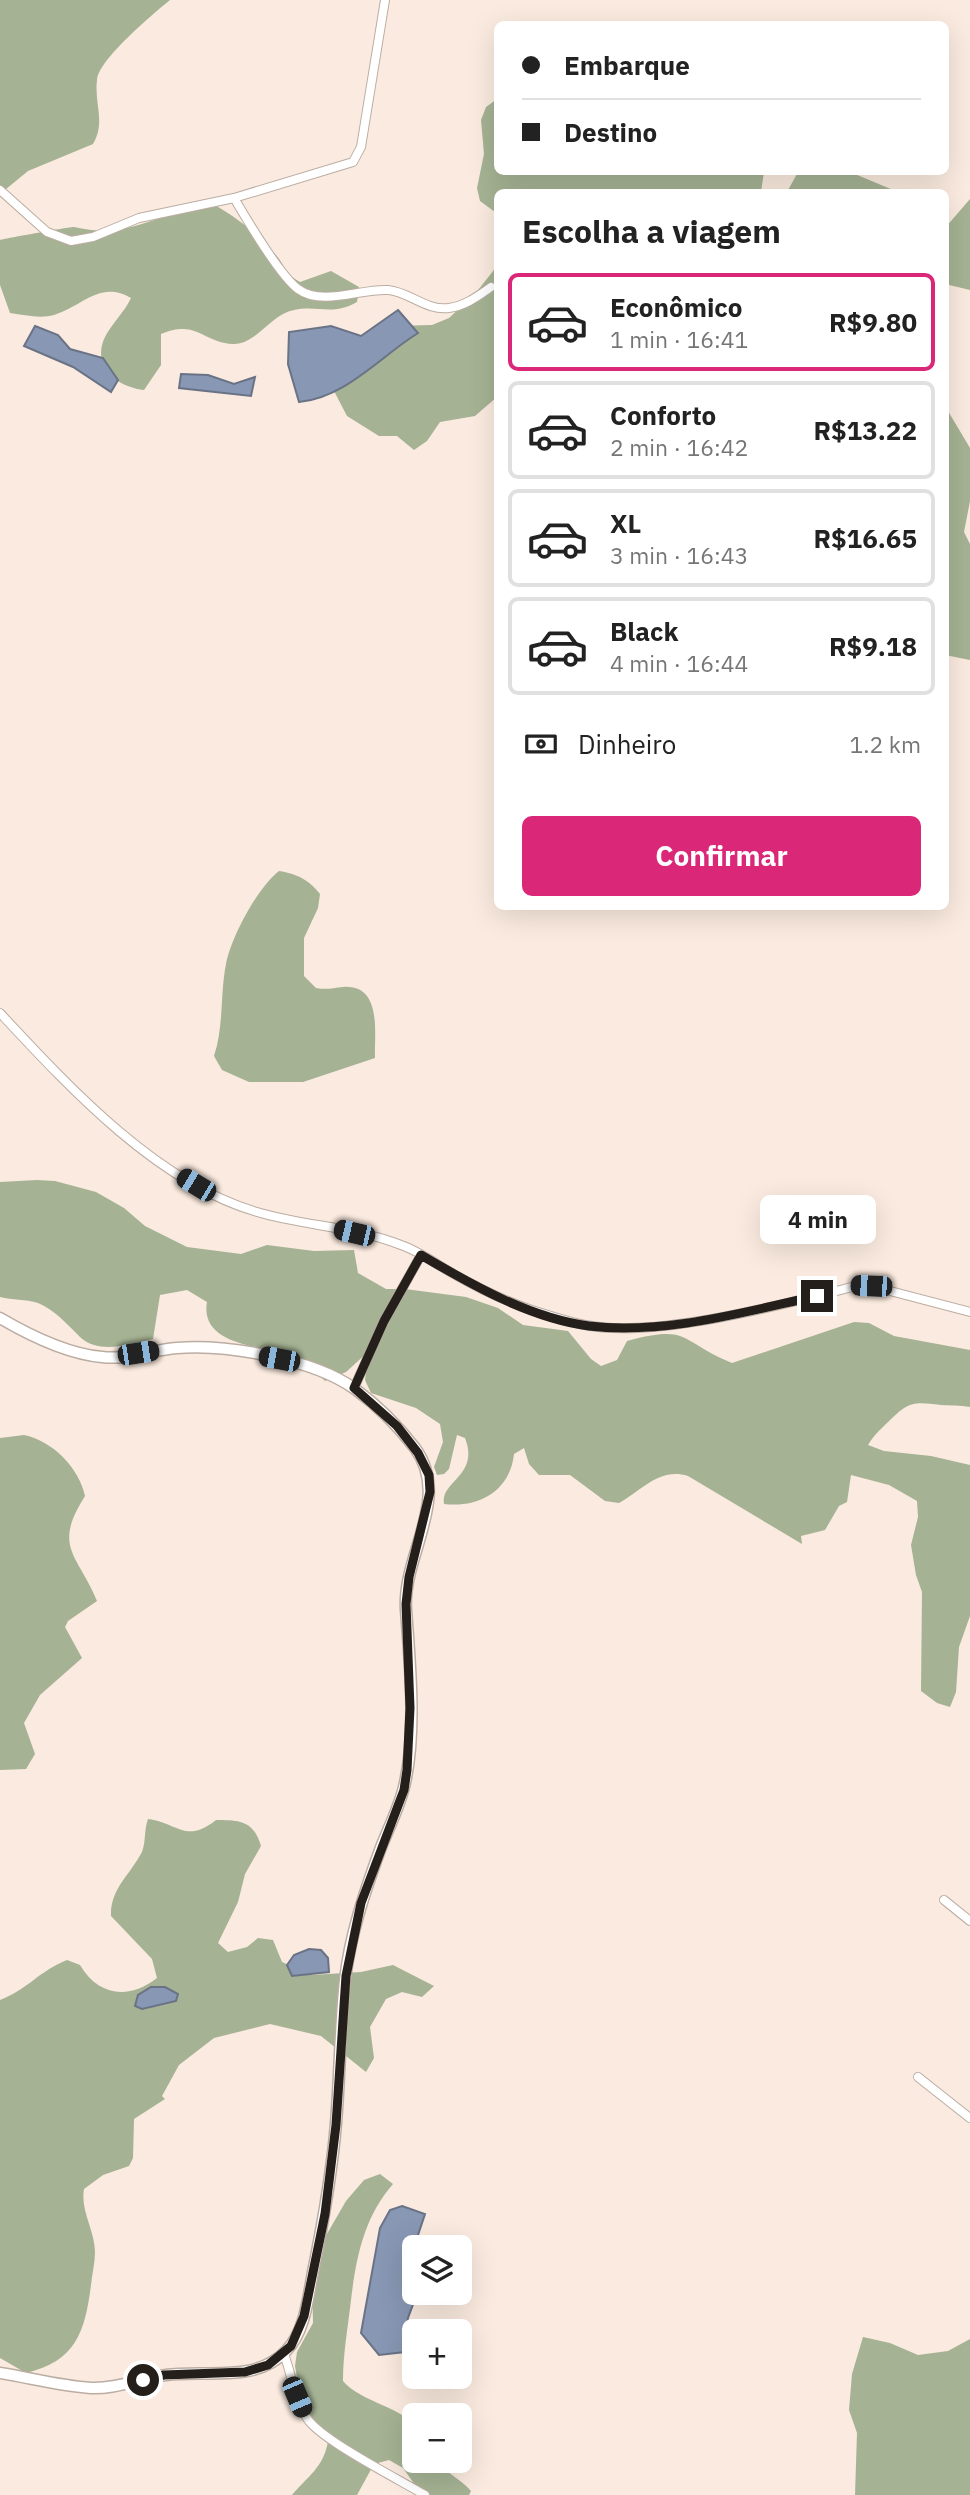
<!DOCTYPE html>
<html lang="pt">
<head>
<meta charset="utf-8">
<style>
  body { margin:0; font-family:"IBM Plex Sans",sans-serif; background:#f2f2f2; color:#222; height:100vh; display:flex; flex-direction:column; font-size:26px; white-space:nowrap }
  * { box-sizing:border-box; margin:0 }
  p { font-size:23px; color:#767676 }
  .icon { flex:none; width:38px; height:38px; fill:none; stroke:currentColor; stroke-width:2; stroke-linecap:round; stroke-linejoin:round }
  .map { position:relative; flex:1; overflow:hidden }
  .sheet { position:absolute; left:494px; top:189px; width:455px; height:721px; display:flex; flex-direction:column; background:#fff; border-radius:10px; box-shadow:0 7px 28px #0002 }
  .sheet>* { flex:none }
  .hud { position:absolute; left:494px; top:21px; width:455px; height:154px; border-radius:10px; box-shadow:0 7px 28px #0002; display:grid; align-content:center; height:154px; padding:0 28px; background:#fff }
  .fabs { position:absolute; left:402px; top:2235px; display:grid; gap:14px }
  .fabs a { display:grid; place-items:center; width:70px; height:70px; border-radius:10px; background:#fff; box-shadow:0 7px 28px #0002; font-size:35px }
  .end { position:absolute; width:32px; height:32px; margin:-16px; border:9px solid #251f1b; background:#fff; box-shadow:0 0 0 4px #fff }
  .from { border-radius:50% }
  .bubble { position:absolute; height:49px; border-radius:10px; background:#fff; box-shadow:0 7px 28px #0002; font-size:23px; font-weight:700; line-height:49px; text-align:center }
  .car { position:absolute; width:21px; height:42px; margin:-21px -10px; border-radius:9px; box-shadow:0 0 5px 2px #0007; background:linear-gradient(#222 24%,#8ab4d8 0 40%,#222 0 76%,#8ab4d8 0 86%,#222 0) }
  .hud b { display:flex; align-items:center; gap:24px; height:66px; font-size:26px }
  .hud b+b { border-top:2px solid #e0e0e0 }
  .hud i { width:18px; height:18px; background:#222 }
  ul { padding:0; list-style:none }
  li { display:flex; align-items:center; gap:21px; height:98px; margin:0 14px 10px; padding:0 14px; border:4px solid #e0e0e0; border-radius:10px }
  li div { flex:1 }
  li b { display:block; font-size:26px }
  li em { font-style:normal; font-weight:700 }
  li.current { border-color:#db2777 }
  li>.icon { width:63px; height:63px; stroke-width:1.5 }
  h2 { padding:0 28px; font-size:32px; line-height:84px }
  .pay { display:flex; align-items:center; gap:18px; height:77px; padding:0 28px; font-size:26px }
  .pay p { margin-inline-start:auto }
  .cta { display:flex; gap:14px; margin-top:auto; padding:14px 28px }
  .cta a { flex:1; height:80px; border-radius:10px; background:#db2777; color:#fff; font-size:28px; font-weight:700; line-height:80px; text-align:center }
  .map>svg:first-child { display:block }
  .forest { fill:#a5b293 }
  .water { fill:#8897b4; stroke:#6a7386; stroke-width:2 }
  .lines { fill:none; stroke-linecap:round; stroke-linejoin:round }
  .street-casing { stroke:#bcada3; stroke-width:10 }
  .secondary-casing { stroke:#bcada3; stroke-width:13 }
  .street { stroke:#fff; stroke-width:8 }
  .secondary { stroke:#fff; stroke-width:10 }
  .route { stroke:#251f1b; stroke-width:9 }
</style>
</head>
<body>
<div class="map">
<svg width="970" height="2495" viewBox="0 0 970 2495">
  <rect width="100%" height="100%" fill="#faeadf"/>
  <!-- forest -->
  <path class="forest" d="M 0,0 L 170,0 C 153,14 99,59 97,80 C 94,104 106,122 93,144 L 28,171 L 0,194 Z
    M 497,99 L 497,172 L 764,172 L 761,192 L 497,192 L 495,212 L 480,201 L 477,188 L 484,154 L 481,120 L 486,107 Z
    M 798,172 L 850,172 L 898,192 L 787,192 Z
    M 970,199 L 970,290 L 945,284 L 945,228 Z
    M 215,205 C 242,221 254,232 275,254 C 287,267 281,271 300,282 L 331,271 L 359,287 L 357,302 C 333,316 318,305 294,310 C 271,314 256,345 233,344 C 203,343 197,319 161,334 L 161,365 L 144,390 C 119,387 92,369 104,339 C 111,324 124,313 131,298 C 100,280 83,306 54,315 C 40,319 25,315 10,313 L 0,285 L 0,240 C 8,238 69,227 74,227 C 88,230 102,232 116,230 C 150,225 182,206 215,205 Z
    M 497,266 L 497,397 L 475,416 L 440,422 L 427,441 L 414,450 L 397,436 L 379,436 L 347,416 L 334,391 L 332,379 L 394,326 L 432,325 L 449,318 L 475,294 Z
    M 945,406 L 970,448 L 970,501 L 964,532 L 970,544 L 970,660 L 945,655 Z
    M 279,871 C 297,874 308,879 320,894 L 318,908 L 304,938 L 304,976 L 316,988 C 326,990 333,988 343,987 C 383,984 374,1035 375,1058 L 303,1082 L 249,1082 L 222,1070 L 214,1056 C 224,1026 220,994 226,964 C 231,937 258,887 279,871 Z
    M 37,1180 L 55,1181 L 96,1192 L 124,1208 L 145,1226 L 187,1247 L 241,1254 L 267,1245 L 314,1251 L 354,1250 L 358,1273 L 386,1289 L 405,1289 L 466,1297 L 498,1308 L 523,1325 L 568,1331 L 591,1359 L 601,1366 L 617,1360 L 627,1341 C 691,1324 678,1341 732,1363 L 854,1322 L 869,1323 L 894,1336 L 970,1350 L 970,1407 C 960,1405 951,1406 941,1405 C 912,1401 908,1402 887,1423 C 879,1431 874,1435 868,1445 L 884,1451 L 931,1456 L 970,1465 L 970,1616 L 959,1647 L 956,1692 L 950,1707 L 937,1703 L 921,1691 L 922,1592 L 916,1575 L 911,1545 L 918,1517 L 917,1501 L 889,1485 L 851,1475 L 847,1502 L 839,1506 L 825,1530 L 801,1536 L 802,1544 L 688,1476 C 660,1467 642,1490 619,1503 L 605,1501 L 570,1475 L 539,1475 L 529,1464 L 524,1448 L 514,1454 C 510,1491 479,1508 444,1504 C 440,1481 480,1476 465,1438 L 457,1435 L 449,1469 L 444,1474 L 437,1475 L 434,1467 L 443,1442 L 440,1424 L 416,1408 L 371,1393 L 365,1380 L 368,1352 L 346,1372 L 325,1381 C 312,1367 297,1359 278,1353 C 252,1345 200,1342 207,1302 L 187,1290 L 160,1295 L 153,1339 C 131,1344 99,1355 80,1337 C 67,1324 55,1310 38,1303 C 26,1299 12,1300 0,1297 L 0,1182 Z
    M 24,1435 C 53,1441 79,1468 85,1496 C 52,1548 78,1554 97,1601 L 68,1621 L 65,1627 L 82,1658 L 40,1695 L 24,1723 L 35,1754 L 26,1769 L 0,1770 L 0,1438 Z
    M 148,1819 C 178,1823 186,1844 216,1820 C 240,1820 254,1821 261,1846 L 245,1874 L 238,1902 L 218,1943 L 228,1952 L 247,1947 L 258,1938 L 273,1940 L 282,1962 L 312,1975 L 361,1972 L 393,1965 L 434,1986 L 422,1997 L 402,1992 L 386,1999 L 370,2027 L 374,2058 L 366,2072 L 321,2036 L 270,2024 L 214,2038 L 179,2065 L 162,2096 L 165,2099 L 134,2119 L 133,2158 L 129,2166 L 103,2175 L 84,2189 C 80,2210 95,2231 95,2252 C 95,2263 92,2274 91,2285 C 85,2332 76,2361 26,2373 L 0,2358 L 0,2000 C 27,1990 39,1971 67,1960 L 80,1965 C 98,1996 129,2000 157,1978 L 152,1959 L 111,1916 C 110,1889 130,1875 142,1852 C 146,1842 144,1829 148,1819 Z
    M 380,2174 L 393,2184 C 364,2217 356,2258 351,2300 C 348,2327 343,2353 343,2381 C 360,2402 408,2409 415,2428 C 418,2436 415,2451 415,2460 L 436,2461 C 446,2473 461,2479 471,2491 L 469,2495 L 422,2495 L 403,2468 L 389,2460 L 374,2464 L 357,2495 L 292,2495 C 308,2476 324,2467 328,2441 L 301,2400 L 295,2366 L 297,2352 L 313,2323 L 312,2276 L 320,2246 L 346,2201 L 364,2180 Z
    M 863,2337 L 890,2343 L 918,2355 L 948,2351 L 970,2339 L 970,2495 L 855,2495 L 857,2433 L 849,2410 L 852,2374 Z"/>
  <!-- water -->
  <path class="water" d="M 398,310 L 418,333 C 381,356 345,398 299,402 L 288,364 L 289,332 L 331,326 L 361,336 Z
    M 35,326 L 58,335 L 70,349 L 103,358 L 118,380 L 111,392 L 73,367 L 24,346 Z
    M 181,374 L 208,375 L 234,384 L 255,377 L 251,396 L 179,388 Z
    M 309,1949 L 321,1950 L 328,1958 L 329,1972 L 292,1976 L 287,1965 L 294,1955 Z
    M 151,1987 L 165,1987 L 178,1994 L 176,2001 L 142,2009 L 135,2006 L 138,1995 Z
    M 402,2206 L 425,2214 L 414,2247 L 415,2299 L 408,2318 L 405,2352 L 379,2355 L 361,2333 L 380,2228 L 390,2210 Z"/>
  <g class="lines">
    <defs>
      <path id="street" d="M 0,190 L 47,232 L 71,241 L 93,237 L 139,218 L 234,198 C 247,220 279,275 298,289 C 322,307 362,288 388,290 C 410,292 426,311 449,308 C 465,306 478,296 491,287
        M 234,198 L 353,162 L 361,147 L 385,0
        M 0,1013 C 69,1087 157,1183 257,1212 C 304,1226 356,1227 401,1245 C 419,1251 436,1264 452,1273 C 476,1287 503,1300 529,1309 C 547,1315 566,1321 585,1325 C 655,1339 785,1304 856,1286 L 871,1286 L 970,1312
        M 354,1388 L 384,1321 L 421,1255
        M 944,1900 L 970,1921
        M 918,2077 L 970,2118
        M 284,2354 C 292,2375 295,2403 309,2421 C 327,2443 398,2479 425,2495"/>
      <path id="secondary" d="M 0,1318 C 29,1335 68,1354 102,1357 C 126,1360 152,1350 177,1348 C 227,1344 313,1359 355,1389 C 377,1405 398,1426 415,1448 C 452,1499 402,1555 406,1610 C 410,1664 417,1734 404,1787 C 399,1808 388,1829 380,1850 C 365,1891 350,1935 345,1980 C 340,2027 340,2075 336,2123 C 332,2173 323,2223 313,2272 C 308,2298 305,2332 286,2351 C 255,2384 205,2369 166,2375 C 140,2378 117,2389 91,2388 C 60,2386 31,2378 0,2373"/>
    </defs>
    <!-- street casing -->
    <use href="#street" class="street-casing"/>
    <!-- secondary casing -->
    <use href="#secondary" class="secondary-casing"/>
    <!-- street -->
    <use href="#street" class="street"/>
    <!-- secondary -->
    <use href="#secondary" class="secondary"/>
  </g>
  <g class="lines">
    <!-- route -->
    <path class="route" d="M 143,2380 L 164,2375 L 245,2372 L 268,2365 L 291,2346 L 304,2316 L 325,2214 L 336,2125 L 346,1976 L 361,1903 L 404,1790 L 407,1770 L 410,1708 L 406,1604 L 409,1577 L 430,1492 L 429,1475 L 418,1453 L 397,1426 L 354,1388 L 384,1321 L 421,1255 C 472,1285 530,1318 589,1326 C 664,1335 744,1312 817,1296"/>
  </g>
</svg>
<div class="fabs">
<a><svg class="icon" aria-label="layers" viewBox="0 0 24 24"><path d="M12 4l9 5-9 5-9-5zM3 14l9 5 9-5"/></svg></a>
<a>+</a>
<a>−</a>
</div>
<i class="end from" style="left:143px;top:2380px"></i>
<i class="end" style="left:817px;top:1296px"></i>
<div class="bubble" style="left:760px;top:1195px;width:116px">4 min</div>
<i class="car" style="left:196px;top:1185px;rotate:301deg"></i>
<i class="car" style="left:354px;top:1233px;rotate:283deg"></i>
<i class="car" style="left:871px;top:1286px;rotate:272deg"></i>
<i class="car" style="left:138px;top:1353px;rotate:81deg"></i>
<i class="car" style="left:279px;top:1359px;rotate:281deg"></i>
<i class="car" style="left:297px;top:2397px;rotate:157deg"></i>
<div class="hud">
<b><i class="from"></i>Embarque</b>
<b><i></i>Destino</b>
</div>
<section class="sheet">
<h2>Escolha a viagem</h2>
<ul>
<li class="current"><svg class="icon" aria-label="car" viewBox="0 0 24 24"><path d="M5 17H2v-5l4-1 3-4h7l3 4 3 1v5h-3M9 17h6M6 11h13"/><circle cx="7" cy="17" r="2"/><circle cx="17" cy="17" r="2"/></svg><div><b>Econômico</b><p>1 min · 16:41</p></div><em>R$9.80</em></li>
<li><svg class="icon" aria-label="car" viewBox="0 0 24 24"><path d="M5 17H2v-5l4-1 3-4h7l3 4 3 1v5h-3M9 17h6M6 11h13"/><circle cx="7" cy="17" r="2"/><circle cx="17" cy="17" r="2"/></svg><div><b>Conforto</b><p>2 min · 16:42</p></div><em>R$13.22</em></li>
<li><svg class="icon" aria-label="car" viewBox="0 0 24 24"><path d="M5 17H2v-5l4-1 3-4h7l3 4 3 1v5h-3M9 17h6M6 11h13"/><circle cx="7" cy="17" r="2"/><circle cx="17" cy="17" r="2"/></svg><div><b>XL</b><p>3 min · 16:43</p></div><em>R$16.65</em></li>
<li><svg class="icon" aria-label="car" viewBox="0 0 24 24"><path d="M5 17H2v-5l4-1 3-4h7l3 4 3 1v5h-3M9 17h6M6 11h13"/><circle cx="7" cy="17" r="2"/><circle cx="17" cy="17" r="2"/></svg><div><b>Black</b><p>4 min · 16:44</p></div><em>R$9.18</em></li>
</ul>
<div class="pay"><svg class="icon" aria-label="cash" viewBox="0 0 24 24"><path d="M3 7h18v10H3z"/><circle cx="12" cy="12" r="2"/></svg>Dinheiro<p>1.2 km</p></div>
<div class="cta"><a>Confirmar</a></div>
</section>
</div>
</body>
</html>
